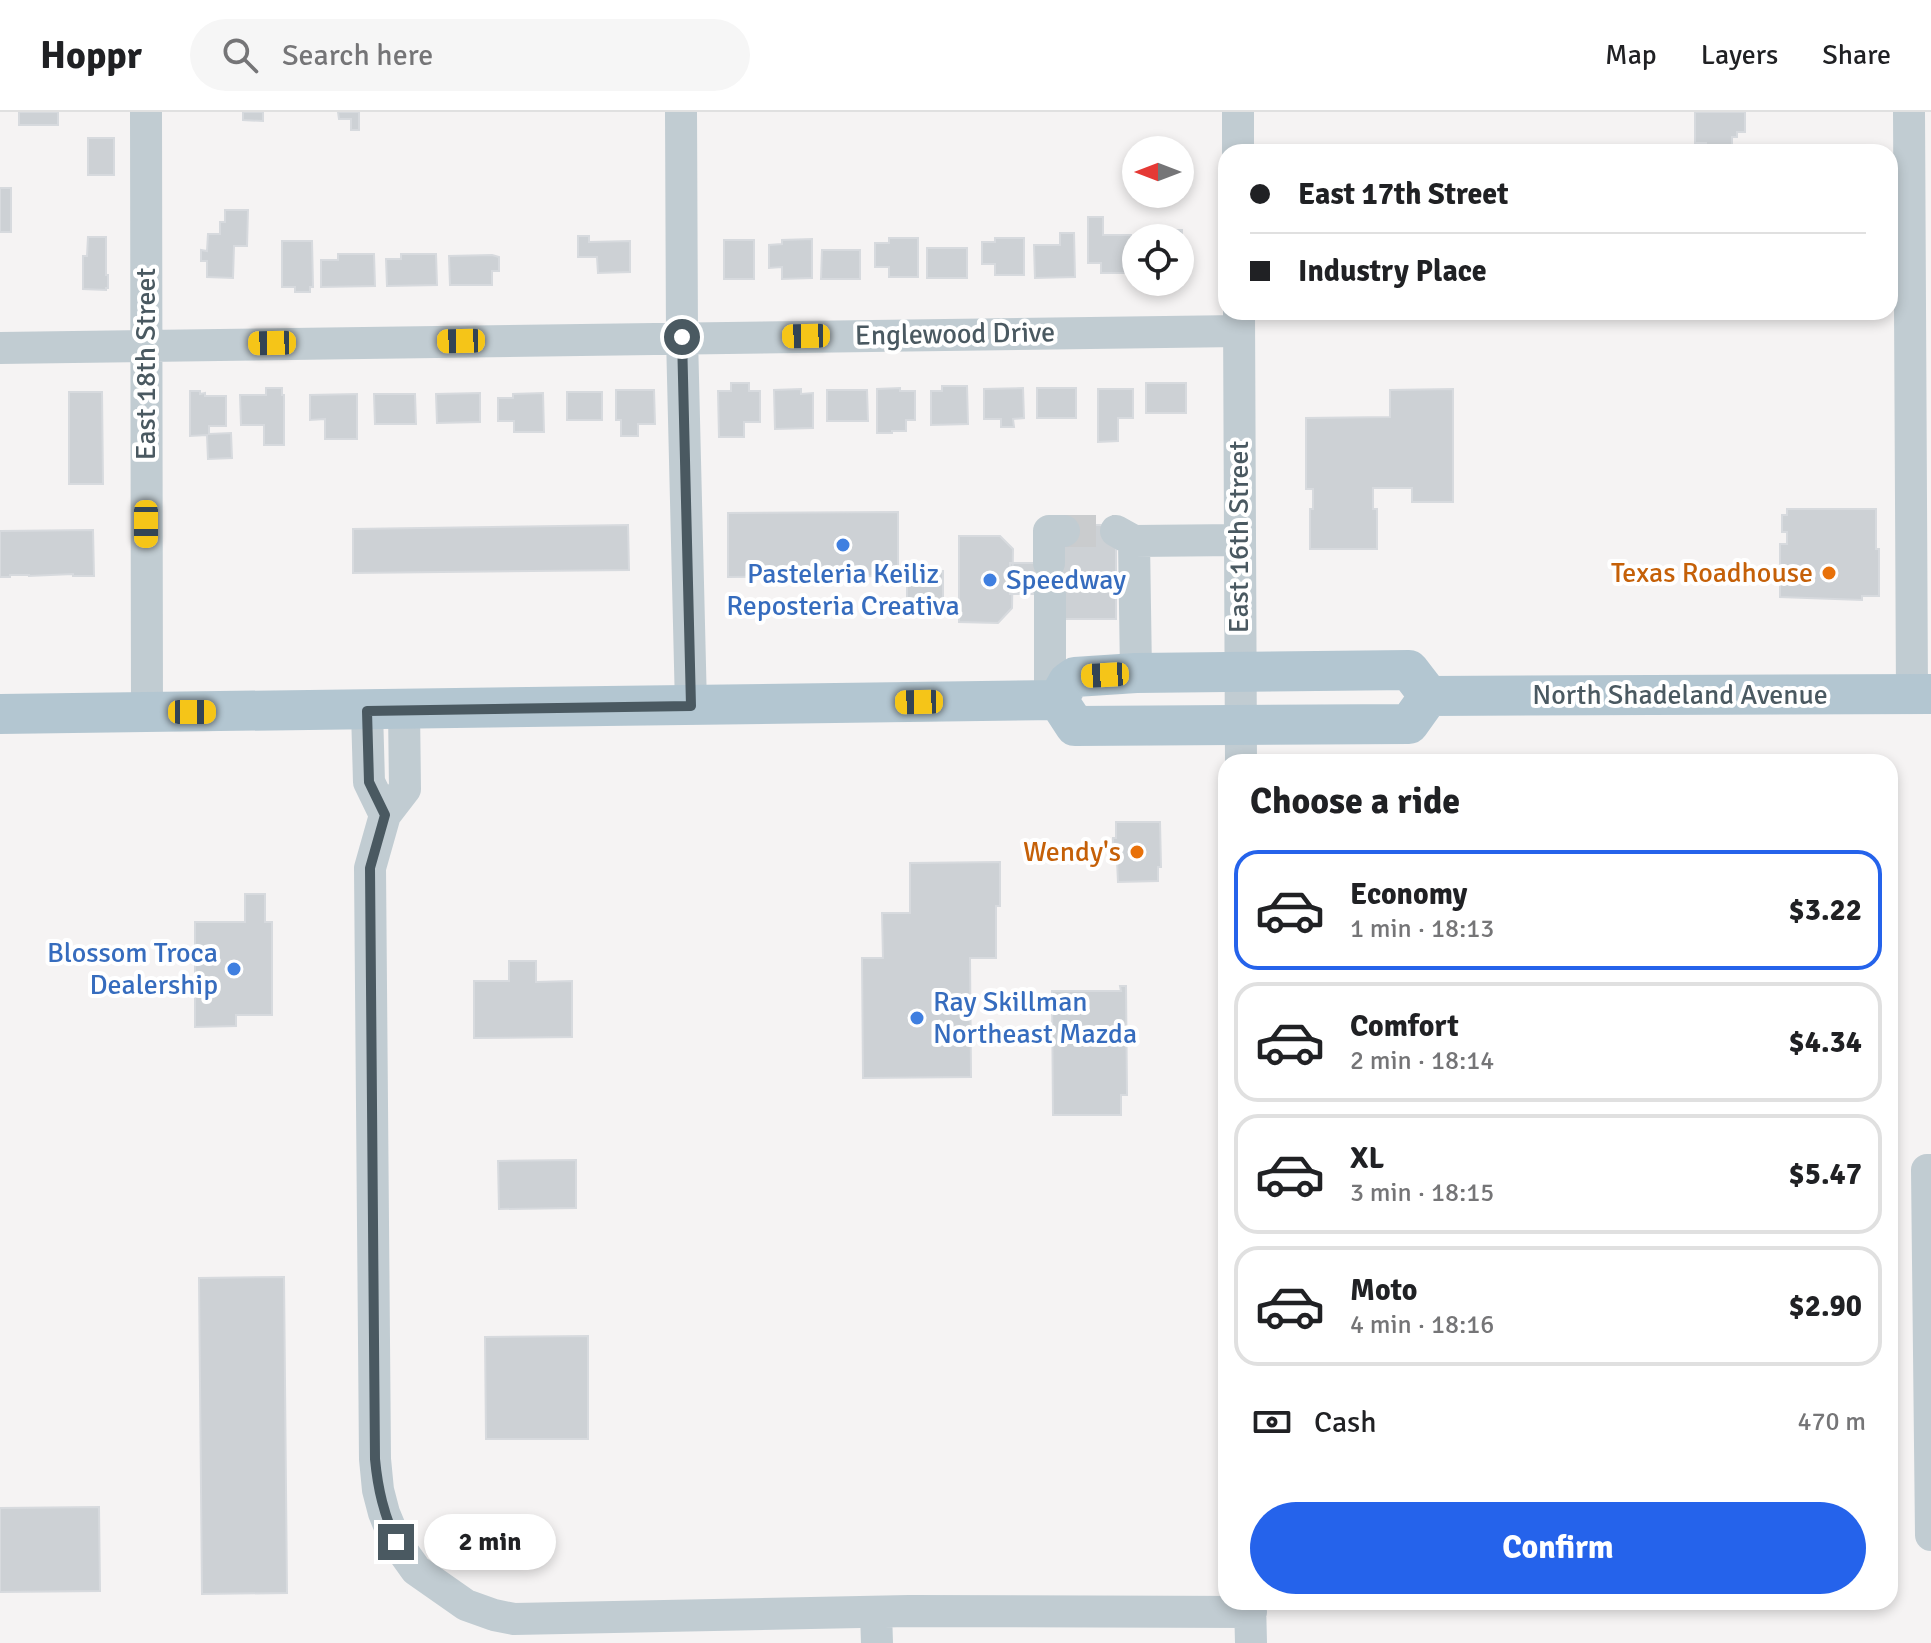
<!DOCTYPE html>
<html lang="en">
<head>
<meta charset="utf-8">
<style>
  body { margin:0; font-family:Signika,sans-serif; background:#f6f6f6; color:#202124; height:100vh; display:flex; flex-direction:column; font-size:30px; white-space:nowrap }
  * { box-sizing:border-box; margin:0 }
  p { font-size:26px; color:#757577 }
  .icon { flex:none; width:44px; height:44px; fill:none; stroke:currentColor; stroke-width:2; stroke-linecap:round; stroke-linejoin:round }
  .map { position:relative; flex:1; overflow:hidden }
  .drawer { position:absolute; left:1218px; top:642px; width:680px; height:856px; display:flex; flex-direction:column; background:#fff; border-radius:24px; box-shadow:0 4px 12px #0003 }
  .drawer>* { flex:none }
  .top-card { position:absolute; left:1218px; top:32px; width:680px; height:176px; border-radius:24px; box-shadow:0 4px 12px #0003; display:grid; align-content:center; height:176px; padding:0 32px; background:#fff }
  .needle { width:52px; rotate:270deg }
  .buttons { position:absolute; left:1122px; top:24px; display:grid; gap:16px }
  .buttons a { display:grid; place-items:center; width:72px; height:72px; border-radius:50%; background:#fff; box-shadow:0 4px 12px #0003; font-size:40px }
  .end { position:absolute; width:36px; height:36px; margin:-18px; border:10px solid #4a5961; background:#fff; box-shadow:0 0 0 4px #fff }
  .from { border-radius:50% }
  .bubble { position:absolute; height:56px; border-radius:28px; background:#fff; box-shadow:0 4px 12px #0003; font-size:26px; font-weight:800; line-height:56px; text-align:center }
  .car { position:absolute; width:24px; height:48px; margin:-24px -12px; border-radius:10px; box-shadow:0 0 6px 2px #0007; background:linear-gradient(#f5c518 24%,#345 0 40%,#f5c518 0 76%,#345 0 86%,#f5c518 0) }
  .top-card b { display:flex; align-items:center; gap:28px; height:76px; font-size:30px }
  .top-card b+b { border-top:2px solid #e0e0e0 }
  .top-card i { width:20px; height:20px; background:#202124 }
  ul { padding:0; list-style:none }
  li { display:flex; align-items:center; gap:24px; height:120px; margin:0 16px 12px; padding:0 16px; border:4px solid #e0e0e0; border-radius:24px }
  li div { flex:1 }
  li b { display:block; font-size:30px }
  li em { font-style:normal; font-weight:800 }
  li.current { border-color:#2563eb }
  li>.icon { width:72px; height:72px; stroke-width:1.5 }
  h2 { padding:0 32px; font-size:36px; line-height:96px }
  .pay { display:flex; align-items:center; gap:20px; height:88px; padding:0 32px; font-size:30px }
  .pay p { margin-inline-start:auto }
  .action { display:flex; gap:16px; margin-top:auto; padding:16px 32px }
  .action a { flex:1; height:92px; border-radius:48px; background:#2563eb; color:#fff; font-size:32px; font-weight:800; line-height:92px; text-align:center }
  header { display:flex; align-items:center; gap:48px; box-sizing:border-box; height:112px; padding:0 40px; background:#fff; border-bottom:2px solid #e0e0e0 }
  header strong { font-size:38px }
  nav { display:flex; gap:44px; margin-inline-start:auto; font-size:28px }
  .search { width:560px; height:72px; background:#f6f6f6; display:flex; align-items:center; gap:20px; box-sizing:border-box; padding:0 28px; border-radius:44px; color:#757577; font-size:30px }
  .map>svg:first-child { display:block }
  .building { fill:#cdd1d5; stroke:#d7dade; stroke-width:2 }
  .lines { fill:none; stroke-linecap:round; stroke-linejoin:round }
  .minor-tunnel { stroke:#caccce; stroke-width:32; stroke-dasharray:32 16; stroke-linecap:butt }
  .minor { stroke:#c1ccd2; stroke-width:32 }
  .major { stroke:#b3c6d1; stroke-width:40 }
  .route { stroke:#4a5961; stroke-width:10 }
  .shop-dot { fill:#3f7fe0; stroke:#fff; stroke-width:3 }
  .food-dot { fill:#e8710a; stroke:#fff; stroke-width:3 }
  .labels { text-anchor:middle; dominant-baseline:central; stroke-width:8; stroke-linejoin:round; paint-order:stroke }
  .street-label { font-size:28px; fill:#4a5961; stroke:#fff }
  .food-label { font-size:28px; fill:#c56008; stroke:#fff; text-anchor:end }
  .shop-label { font-size:28px; fill:#366cbe; stroke:#fff; text-anchor:start }
</style>
</head>
<body>
<header>
<strong>Hoppr</strong>
<div class="search"><svg class="icon" aria-label="search" viewBox="0 0 24 24"><circle cx="10" cy="10" r="6"/><path d="M15 15l6 6"/></svg>Search here</div>
<nav><a>Map</a><a>Layers</a><a>Share</a></nav>
</header>
<div class="map">
<svg width="1931" height="1531" viewBox="0 0 1931 1531">
  <rect width="100%" height="100%" fill="#f5f3f3"/>
  <!-- building -->
  <path class="building" d="M 19,0 L 58,0 L 58,13 L 19,13 Z
    M 243,0 L 263,0 L 263,9 L 243,8 Z
    M 338,0 L 359,0 L 359,18 L 351,18 L 351,7 L 339,7 Z
    M 1695,0 L 1745,0 L 1745,20 L 1737,20 L 1737,25 L 1732,25 L 1732,34 L 1706,34 L 1706,31 L 1695,31 Z
    M 88,26 L 114,26 L 114,63 L 88,63 Z
    M 0,76 L 11,76 L 11,120 L 0,120 Z
    M 225,98 L 248,98 L 247,134 L 234,134 L 233,166 L 207,165 L 207,149 L 201,149 L 201,138 L 207,139 L 208,122 L 220,122 L 220,110 L 225,110 Z
    M 1088,105 L 1103,105 L 1103,123 L 1131,123 L 1131,161 L 1101,161 L 1101,151 L 1088,151 Z
    M 1142,118 L 1182,118 L 1181,148 L 1180,126 L 1142,126 Z
    M 1060,121 L 1074,121 L 1075,165 L 1035,166 L 1034,133 L 1060,133 Z
    M 578,124 L 589,124 L 589,130 L 630,129 L 630,160 L 598,161 L 597,145 L 578,145 Z
    M 88,125 L 106,125 L 106,163 L 108,163 L 108,176 L 106,176 L 106,178 L 83,177 L 83,144 L 87,144 Z
    M 889,126 L 918,126 L 918,165 L 889,165 L 889,155 L 875,155 L 875,131 L 889,131 Z
    M 995,126 L 1024,126 L 1024,163 L 995,163 L 995,152 L 982,152 L 982,130 L 995,130 Z
    M 812,127 L 812,166 L 782,167 L 782,155 L 769,156 L 769,133 L 782,132 L 782,128 Z
    M 724,128 L 754,128 L 754,167 L 724,167 Z
    M 282,129 L 312,129 L 313,175 L 310,175 L 310,180 L 295,180 L 295,175 L 282,175 Z
    M 927,136 L 967,136 L 967,166 L 927,166 Z
    M 822,138 L 860,138 L 860,167 L 821,167 Z
    M 338,142 L 374,142 L 375,174 L 321,175 L 321,148 L 338,148 Z
    M 401,142 L 436,142 L 437,173 L 387,174 L 386,147 L 401,147 Z
    M 492,143 L 499,145 L 499,159 L 492,159 L 492,173 L 450,173 L 449,144 Z
    M 731,271 L 749,271 L 749,279 L 760,279 L 760,310 L 744,310 L 744,325 L 719,325 L 718,279 L 731,279 Z
    M 1146,271 L 1186,271 L 1186,301 L 1146,301 Z
    M 942,274 L 967,274 L 968,312 L 931,313 L 931,279 L 942,279 Z
    M 266,276 L 282,276 L 282,283 L 284,283 L 284,333 L 264,333 L 264,313 L 241,313 L 240,283 L 266,283 Z
    M 900,276 L 900,279 L 915,279 L 915,308 L 906,308 L 906,319 L 892,319 L 892,321 L 877,321 L 877,277 Z
    M 1023,276 L 1024,306 L 1013,307 L 1014,315 L 1001,315 L 1001,307 L 984,307 L 984,277 Z
    M 1037,276 L 1076,276 L 1076,306 L 1037,306 Z
    M 801,277 L 801,282 L 813,281 L 813,316 L 775,317 L 774,278 Z
    M 1098,277 L 1133,277 L 1133,306 L 1118,306 L 1118,329 L 1098,330 Z
    M 1453,277 L 1453,390 L 1412,390 L 1412,376 L 1373,376 L 1373,397 L 1377,397 L 1377,437 L 1310,437 L 1310,397 L 1313,397 L 1313,377 L 1306,377 L 1306,306 L 1390,305 L 1390,278 Z
    M 616,278 L 654,278 L 655,312 L 638,312 L 638,324 L 621,324 L 621,308 L 616,308 Z
    M 827,278 L 867,278 L 868,309 L 827,309 Z
    M 190,279 L 200,279 L 200,282 L 205,281 L 205,284 L 226,284 L 226,314 L 209,314 L 209,322 L 231,321 L 232,346 L 208,347 L 207,323 L 190,324 Z
    M 69,280 L 102,280 L 103,372 L 69,372 Z
    M 567,280 L 602,280 L 602,308 L 567,308 Z
    M 480,281 L 480,310 L 437,311 L 436,282 Z
    M 543,281 L 544,320 L 514,320 L 514,309 L 498,309 L 498,286 L 513,286 L 513,282 Z
    M 357,282 L 357,327 L 325,327 L 325,307 L 310,308 L 310,283 Z
    M 374,282 L 415,282 L 416,312 L 375,312 Z
    M 1787,397 L 1876,397 L 1876,437 L 1879,437 L 1879,484 L 1862,484 L 1862,488 L 1780,485 L 1780,432 L 1787,432 L 1787,420 L 1782,420 L 1782,403 L 1787,403 Z
    M 898,400 L 898,464 L 728,465 L 728,401 Z
    M 628,413 L 629,458 L 353,461 L 353,417 Z
    M 1064,413 L 1116,413 L 1116,507 L 1064,507 L 1064,482 L 1010,482 L 1010,451 L 1064,451 Z
    M 93,418 L 94,464 L 73,464 L 73,462 L 29,464 L 29,463 L 10,463 L 10,465 L 0,465 L 0,419 Z
    M 959,424 L 1000,424 L 1013,437 L 1012,496 L 998,511 L 959,510 Z
    M 943,459 L 943,493 L 907,493 L 907,460 Z
    M 1116,710 L 1160,710 L 1161,755 L 1158,755 L 1158,769 L 1118,770 L 1117,748 L 1113,748 L 1113,726 L 1116,726 Z
    M 1000,750 L 1000,794 L 996,794 L 996,846 L 970,846 L 971,965 L 863,966 L 862,846 L 883,846 L 882,801 L 910,801 L 910,751 Z
    M 245,782 L 265,782 L 265,810 L 272,810 L 272,903 L 236,903 L 236,914 L 195,915 L 195,810 L 245,810 Z
    M 509,849 L 536,849 L 536,870 L 572,869 L 572,925 L 474,926 L 474,869 L 509,869 Z
    M 1120,874 L 1126,874 L 1127,983 L 1121,983 L 1121,1003 L 1053,1003 L 1052,879 L 1121,879 Z
    M 576,1048 L 576,1096 L 499,1097 L 498,1049 Z
    M 284,1165 L 287,1481 L 202,1482 L 199,1166 Z
    M 588,1224 L 588,1327 L 486,1327 L 485,1225 Z
    M 99,1395 L 100,1479 L 0,1480 L 0,1396 Z"/>
  <g class="lines">
    <!-- minor-tunnel -->
    <path class="minor-tunnel" d="M 1064,419 L 1116,419"/>
    <!-- minor -->
    <path class="minor" d="M 146,0 L 147,601
      M 681,0 L 682,225 L 691,594
      M 1238,0 L 1238,40
      M 1909,0 L 1912,582
      M 1239,200 L 1241,650
      M 0,236 L 1239,219
      M 1116,419 L 1134,429 L 1239,428
      M 1134,429 L 1136,561
      M 1049,451 L 1049,419 L 1064,419
      M 1050,482 L 1050,589
      M 404,597 L 405,677 L 385,703 L 370,756 L 375,1347 L 378,1378 L 384,1401 L 396,1430 L 416,1458 L 466,1493 L 494,1503 L 514,1507 L 909,1499 L 1251,1500
      M 367,599 L 369,670 L 385,703
      M 1931,1058 L 1927,1058 L 1931,1423
      M 1250,1490 L 1251,1531
      M 876,1500 L 877,1531"/>
    <!-- major -->
    <path class="major" d="M 1429,584 L 1931,582
      M 1058,588 L 1075,614 L 1409,612 L 1429,584
      M 1058,588 L 1068,570 L 1075,565 L 1136,561 L 1409,558 L 1429,584
      M 0,602 L 1058,588"/>
  </g>
  <g class="lines">
    <!-- route -->
    <path class="route" d="M 396,1430 C 384,1401 378,1379 375,1347 L 370,756 L 385,703 L 369,670 L 367,599 L 691,594 L 682,225"/>
  </g>
  <!-- markers -->
  <g class="shop-dot">
    <circle cx="843" cy="433" r="8"/>
    <circle cx="990" cy="468" r="8"/>
    <circle cx="234" cy="857" r="8"/>
    <circle cx="917" cy="906" r="8"/>
  </g>
  <g class="food-dot">
    <circle cx="1829" cy="461" r="8"/>
    <circle cx="1137" cy="740" r="8"/>
  </g>
  <g class="labels">
    <!-- street labels -->
    <g class="street-label">
      <text transform="translate(955 222) rotate(-1)">Englewood Drive</text>
      <text transform="translate(146 252) rotate(-90)">East 18th Street</text>
      <text transform="translate(1239 425) rotate(-90)">East 16th Street</text>
      <text x="1680" y="583">North Shadeland Avenue</text>
    </g>
    <!-- food labels -->
    <g class="food-label">
      <text x="1813" y="461">Texas Roadhouse</text>
      <text x="1121" y="740">Wendy's</text>
    </g>
    <!-- shop labels -->
    <g class="shop-label">
      <text x="843" y="462" text-anchor="middle">Pasteleria Keiliz<tspan x="843" dy="32">Reposteria Creativa</tspan></text>
      <text x="1006" y="468">Speedway</text>
      <text x="218" y="841" text-anchor="end">Blossom Troca<tspan x="218" dy="32">Dealership</tspan></text>
      <text x="933" y="890">Ray Skillman<tspan x="933" dy="32">Northeast Mazda</tspan></text>
    </g>
  </g>
</svg>
<div class="buttons">
<a><svg class="needle" viewBox="-14 -14 28 28"><path d="M0-13l5 13h-10z" fill="#e53935"/><path d="M0 13l5-13h-10z" fill="#757577"/></svg></a>
<a><svg class="icon" aria-label="locate" viewBox="0 0 24 24"><circle cx="12" cy="12" r="6"/><path d="M12 2v4M12 18v4M2 12h4M18 12h4"/></svg></a>
</div>
<i class="end from" style="left:682px;top:225px"></i>
<i class="end" style="left:396px;top:1430px"></i>
<div class="bubble" style="left:424px;top:1402px;width:132px">2 min</div>
<i class="car" style="left:806px;top:224px;rotate:269deg"></i>
<i class="car" style="left:461px;top:229px;rotate:269deg"></i>
<i class="car" style="left:272px;top:231px;rotate:269deg"></i>
<i class="car" style="left:146px;top:412px;rotate:180deg"></i>
<i class="car" style="left:1105px;top:563px;rotate:267deg"></i>
<i class="car" style="left:919px;top:590px;rotate:269deg"></i>
<i class="car" style="left:192px;top:600px;rotate:90deg"></i>
<div class="top-card">
<b><i class="from"></i>East 17th Street</b>
<b><i></i>Industry Place</b>
</div>
<section class="drawer">
<h2>Choose a ride</h2>
<ul>
<li class="current"><svg class="icon" aria-label="car" viewBox="0 0 24 24"><path d="M5 17H2v-5l4-1 3-4h7l3 4 3 1v5h-3M9 17h6M6 11h13"/><circle cx="7" cy="17" r="2"/><circle cx="17" cy="17" r="2"/></svg><div><b>Economy</b><p>1 min · 18:13</p></div><em>$3.22</em></li>
<li><svg class="icon" aria-label="car" viewBox="0 0 24 24"><path d="M5 17H2v-5l4-1 3-4h7l3 4 3 1v5h-3M9 17h6M6 11h13"/><circle cx="7" cy="17" r="2"/><circle cx="17" cy="17" r="2"/></svg><div><b>Comfort</b><p>2 min · 18:14</p></div><em>$4.34</em></li>
<li><svg class="icon" aria-label="car" viewBox="0 0 24 24"><path d="M5 17H2v-5l4-1 3-4h7l3 4 3 1v5h-3M9 17h6M6 11h13"/><circle cx="7" cy="17" r="2"/><circle cx="17" cy="17" r="2"/></svg><div><b>XL</b><p>3 min · 18:15</p></div><em>$5.47</em></li>
<li><svg class="icon" aria-label="car" viewBox="0 0 24 24"><path d="M5 17H2v-5l4-1 3-4h7l3 4 3 1v5h-3M9 17h6M6 11h13"/><circle cx="7" cy="17" r="2"/><circle cx="17" cy="17" r="2"/></svg><div><b>Moto</b><p>4 min · 18:16</p></div><em>$2.90</em></li>
</ul>
<div class="pay"><svg class="icon" aria-label="cash" viewBox="0 0 24 24"><path d="M3 7h18v10H3z"/><circle cx="12" cy="12" r="2"/></svg>Cash<p>470 m</p></div>
<div class="action"><a>Confirm</a></div>
</section>
</div>
</body>
</html>
